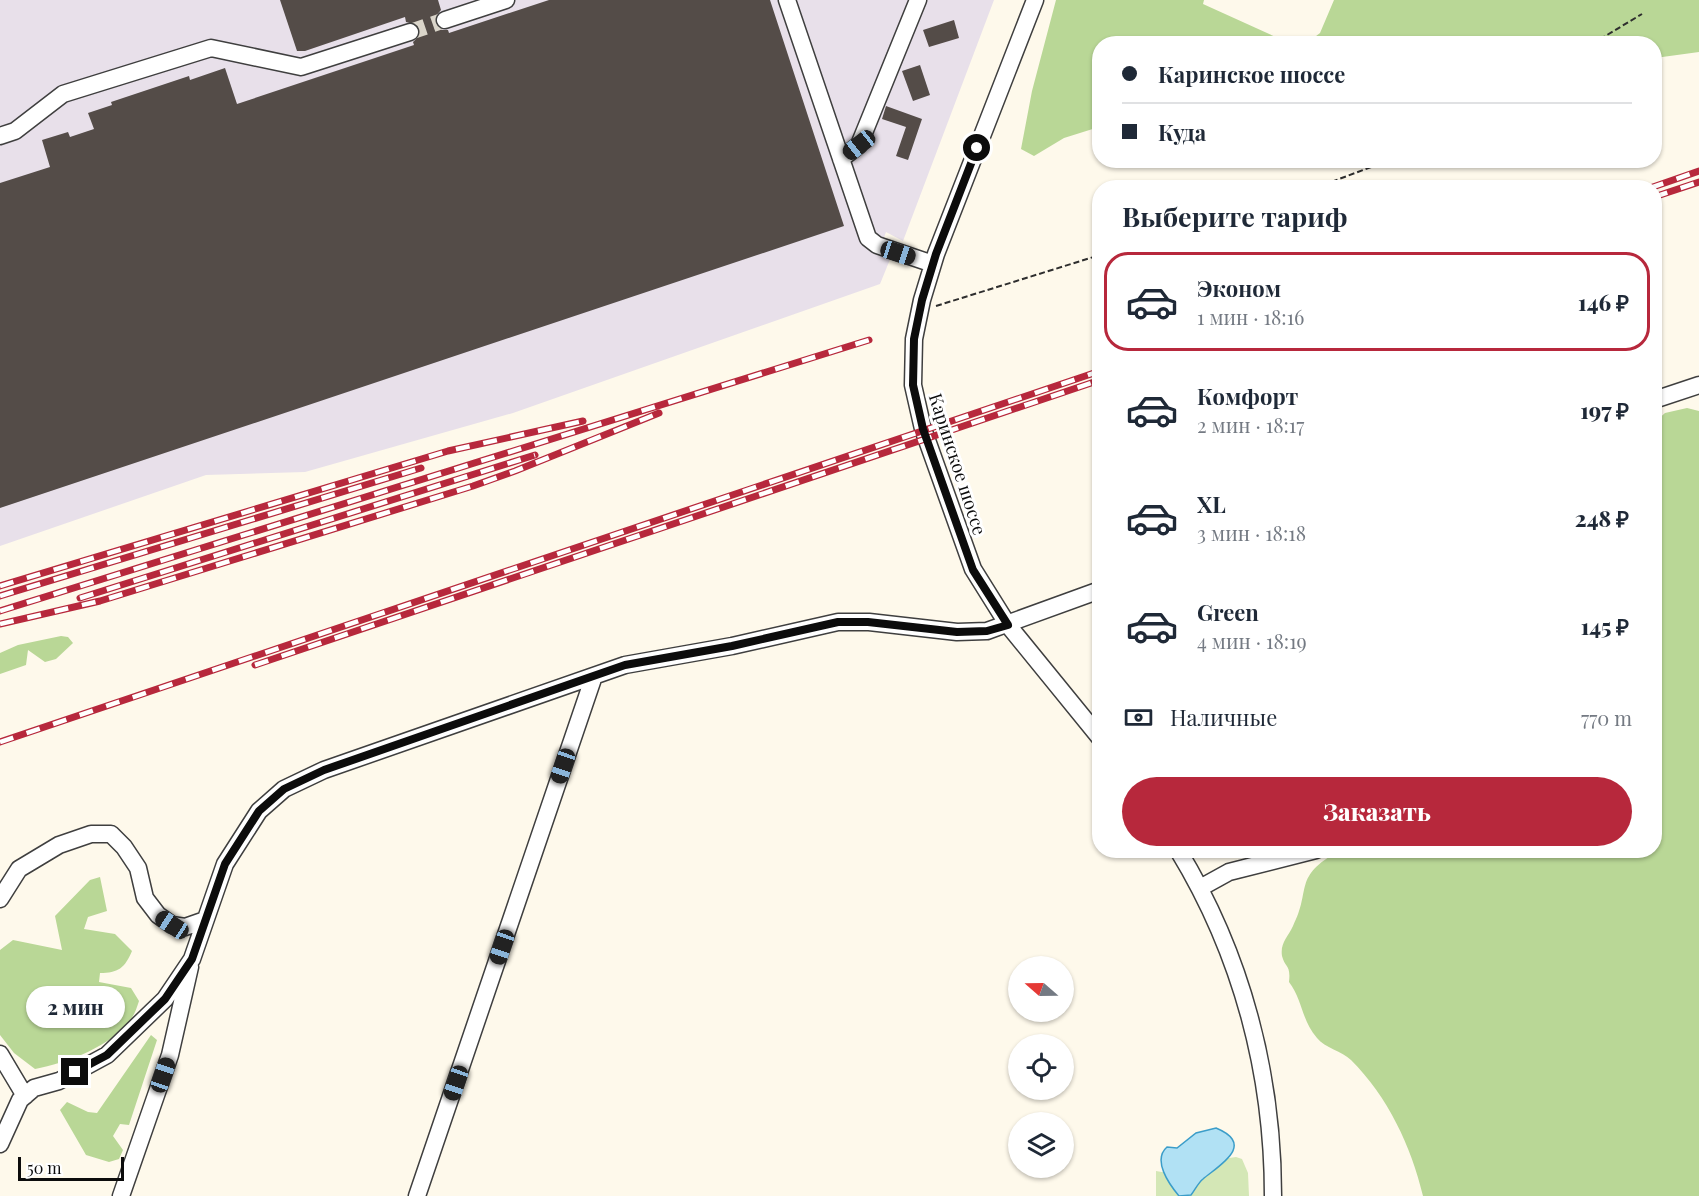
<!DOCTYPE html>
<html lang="ru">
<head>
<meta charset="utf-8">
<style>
  body { margin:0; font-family:"Playfair Display",serif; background:#f6f6f7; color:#1f2937; height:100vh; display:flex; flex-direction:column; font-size:22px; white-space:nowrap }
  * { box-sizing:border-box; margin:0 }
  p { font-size:20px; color:#747a83 }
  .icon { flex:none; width:33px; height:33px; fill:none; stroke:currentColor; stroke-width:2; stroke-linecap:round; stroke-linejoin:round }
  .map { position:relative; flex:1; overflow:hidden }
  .panel { position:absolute; left:1092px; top:180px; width:570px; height:678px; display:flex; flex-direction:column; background:#fff; border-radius:24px; box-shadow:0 2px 4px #0004 }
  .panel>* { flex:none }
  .hud { position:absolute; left:1092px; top:36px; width:570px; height:132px; border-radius:24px; box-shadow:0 2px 4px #0004; display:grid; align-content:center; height:132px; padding:0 30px; background:#fff }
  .needle { width:39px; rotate:290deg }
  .tools { position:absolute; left:1008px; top:956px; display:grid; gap:12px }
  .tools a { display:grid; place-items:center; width:66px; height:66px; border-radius:50%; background:#fff; box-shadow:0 2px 4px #0004; font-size:30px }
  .scale { position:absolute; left:18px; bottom:15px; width:106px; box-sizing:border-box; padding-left:6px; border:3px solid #0c0c0c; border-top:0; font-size:16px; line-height:21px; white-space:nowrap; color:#0c0c0c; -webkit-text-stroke:4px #fff; paint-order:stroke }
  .end { position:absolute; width:27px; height:27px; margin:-14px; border:8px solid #0c0c0c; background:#fff; box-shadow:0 0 0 3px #fff }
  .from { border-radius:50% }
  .bubble { position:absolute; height:42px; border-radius:21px; background:#fff; box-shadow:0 2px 4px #0004; font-size:20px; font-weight:800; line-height:42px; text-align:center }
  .car { position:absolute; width:18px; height:36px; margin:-18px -9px; border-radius:8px; box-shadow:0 0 4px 2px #0007; background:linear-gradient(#222 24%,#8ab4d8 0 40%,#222 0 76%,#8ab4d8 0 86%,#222 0) }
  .hud b { display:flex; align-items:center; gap:21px; height:57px; font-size:22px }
  .hud b+b { border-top:2px solid #e0e1e3 }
  .hud i { width:15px; height:15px; background:#1f2937 }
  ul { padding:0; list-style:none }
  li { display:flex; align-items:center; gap:18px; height:99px; margin:0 12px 9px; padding:0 18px; border:3px solid transparent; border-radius:24px }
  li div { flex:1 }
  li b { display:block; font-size:22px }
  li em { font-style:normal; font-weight:800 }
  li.active { border-color:#b7283c }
  li>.icon { width:54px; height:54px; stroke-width:1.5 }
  h2 { padding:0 30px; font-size:27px; line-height:72px }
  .pay { display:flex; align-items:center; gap:15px; height:66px; padding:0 30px; font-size:22px }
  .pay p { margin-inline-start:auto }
  .primary-button { display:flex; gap:12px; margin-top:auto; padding:12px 30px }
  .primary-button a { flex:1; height:69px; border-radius:36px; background:#b7283c; color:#fff; font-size:24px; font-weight:800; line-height:69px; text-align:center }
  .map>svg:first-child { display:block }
  .industrial { fill:#e8e0ea }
  .green { fill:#d4e7b6 }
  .forest { fill:#b9d796 }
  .water { fill:#b1e1f4; stroke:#3b9dc9; stroke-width:1.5 }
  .building { fill:#544c48 }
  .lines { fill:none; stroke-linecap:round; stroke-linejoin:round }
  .minor-tunnel { stroke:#dad5ca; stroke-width:16; stroke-dasharray:16 8; stroke-linecap:butt }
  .minor-casing { stroke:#3f3f3f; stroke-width:19 }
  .path { stroke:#2e2e2e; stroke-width:2; stroke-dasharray:6 3; stroke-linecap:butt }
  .minor { stroke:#fff; stroke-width:16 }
  .rail-casing { stroke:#b7283c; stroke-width:7 }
  .rail { stroke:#fff; stroke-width:4.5; stroke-dasharray:14; stroke-linecap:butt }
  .route { stroke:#0c0c0c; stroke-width:8 }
  .labels { text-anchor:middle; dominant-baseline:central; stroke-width:6; stroke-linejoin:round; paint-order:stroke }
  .street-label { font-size:18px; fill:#0c0c0c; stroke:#fff }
</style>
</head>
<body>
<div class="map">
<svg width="1699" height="1196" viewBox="0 0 1699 1196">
  <rect width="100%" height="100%" fill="#fef9eb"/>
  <!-- industrial -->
  <path class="industrial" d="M 0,0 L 994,0 L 903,241 L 886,232 L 879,252 L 891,257 L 880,284 L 513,413 L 305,472 L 206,475 L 0,546 Z"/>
  <!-- green -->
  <path class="green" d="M 1236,1157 L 1242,1159 L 1248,1173 L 1249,1196 L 1156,1196 L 1156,1171 C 1182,1177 1210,1159 1236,1157 Z"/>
  <!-- forest -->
  <path class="forest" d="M 1056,0 L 1204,0 L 1203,4 L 1289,43 L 1100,44 L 1099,127 L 1064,138 L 1034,156 L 1021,149 L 1032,91 Z
    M 1334,0 L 1699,0 L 1699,52 L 1655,58 L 1654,44 L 1307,43 L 1320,33 Z
    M 1687,408 L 1699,411 L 1699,1196 L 1423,1196 C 1411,1146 1388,1097 1351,1060 C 1342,1051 1325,1048 1317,1038 C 1301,1019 1303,1001 1289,982 C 1291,964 1285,968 1282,956 C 1280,943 1288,937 1293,926 C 1312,889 1292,877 1339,851 L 1654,850 L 1655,422 L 1665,413 Z
    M 61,636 L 68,637 L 73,643 L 56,659 L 45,662 L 28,650 L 26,665 L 0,674 L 0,653 L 18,645 Z
    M 100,877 L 107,911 L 88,917 L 84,929 L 115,934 L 132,951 C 125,968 118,973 100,973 L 99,982 L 131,988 L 139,1001 C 137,1007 135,1014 131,1019 C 113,1046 66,1063 35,1069 L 14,1053 L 0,1035 L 0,950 L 13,940 L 62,950 L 55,916 L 90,880 Z
    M 151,1035 L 157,1040 L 129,1125 L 120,1124 L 113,1136 L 123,1150 L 119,1159 L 109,1162 L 86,1155 L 60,1110 L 67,1102 L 88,1112 L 97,1113 Z"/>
  <!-- water -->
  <path class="water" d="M 1216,1128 C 1257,1145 1218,1166 1203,1179 C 1198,1183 1195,1190 1191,1195 L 1179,1196 C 1169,1184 1152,1160 1167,1147 L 1177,1148 L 1196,1133 Z"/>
  <!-- building -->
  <path class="building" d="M 280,0 L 438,0 L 441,10 L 435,17 L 435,24 L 442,30 L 448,30 L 449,33 L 549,0 L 770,0 L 844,226 L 0,508 L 0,183 L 50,167 L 42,140 L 68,132 L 70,137 L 94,129 L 88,113 L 112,105 L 111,102 L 189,76 L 190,80 L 225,68 L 237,104 L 414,45 L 413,42 L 420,35 L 417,25 L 406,22 L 405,17 L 305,51 L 297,51 Z
    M 954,20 L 959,38 L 929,47 L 923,30 Z
    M 920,65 L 930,95 L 913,101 L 902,71 Z
    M 886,106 L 922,119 L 908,160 L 896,156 L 906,127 L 882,119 Z"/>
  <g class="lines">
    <!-- minor-tunnel -->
    <path class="minor-tunnel" d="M 410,32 L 445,20"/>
    <defs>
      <path id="minor" d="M 787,0 L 868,238 L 877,245 L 933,264
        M 1035,0 L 936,254 L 922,300 L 914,339 L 913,385 L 923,429 L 973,569 L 1008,625 L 1100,738
        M 445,20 L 506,0
        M 0,136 L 15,131 L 63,94 L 211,48 L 301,67 L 410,32
        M 841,159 L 859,145 L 918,0
        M 1654,400 L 1699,385
        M 1178,850 C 1242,955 1273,1074 1273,1196
        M 1200,888 L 1229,872 L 1316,850
        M 0,899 L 19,869 L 59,845 L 91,834 L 111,834 L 124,847 L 138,868 L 145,898 L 158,915 L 172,925 L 185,927 L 205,920
        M 0,1054 L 25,1096
        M 0,1144 L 20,1100 L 34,1088 L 59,1081 L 107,1055 L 165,999 L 192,959 L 225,864 L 259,811 L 284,789 L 324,770 L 625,665 L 732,646 L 838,622 L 869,622 L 957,632 L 987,631 L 1100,590
        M 121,1196 L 170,1055 L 190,967
        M 417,1196 L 594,676"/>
    </defs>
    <!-- minor casing -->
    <use href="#minor" class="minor-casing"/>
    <!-- path -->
    <path class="path" d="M 1592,44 L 1642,14
      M 1315,188 L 1390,160
      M 936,306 L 1100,255"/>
    <!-- minor -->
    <use href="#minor" class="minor"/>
    <defs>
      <path id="rail" d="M 1650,188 L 1699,171
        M 1654,197 L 1699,182
        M 0,586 L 448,451 L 583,421
        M 0,596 L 421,468
        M 80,598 L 535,455
        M 0,611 L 869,340
        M 0,624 L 100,601 L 473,486 L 515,471 L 659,413
        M 255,665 L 1100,380
        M 0,742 L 1100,371"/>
    </defs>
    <!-- rail casing -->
    <use href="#rail" class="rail-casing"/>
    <!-- rail -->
    <use href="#rail" class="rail"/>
  </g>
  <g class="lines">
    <!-- route -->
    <path class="route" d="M 75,1072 L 107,1055 L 165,999 L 192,959 L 225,864 L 259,811 L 284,789 L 324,770 L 625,665 L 732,646 L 838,622 L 868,622 L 957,632 L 987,631 L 1008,625 L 973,570 L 923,429 L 913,385 L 914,339 L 922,300 L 936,254 L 977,148"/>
  </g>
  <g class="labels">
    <!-- street labels -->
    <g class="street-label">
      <text transform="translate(958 464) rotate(72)">Каринское шоссе</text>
    </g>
  </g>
</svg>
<div class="tools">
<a><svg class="needle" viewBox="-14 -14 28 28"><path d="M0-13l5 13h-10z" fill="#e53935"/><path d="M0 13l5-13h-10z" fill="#747a83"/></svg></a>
<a><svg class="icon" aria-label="locate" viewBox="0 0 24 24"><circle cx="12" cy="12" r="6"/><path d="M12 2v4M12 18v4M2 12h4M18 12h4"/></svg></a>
<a><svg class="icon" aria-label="layers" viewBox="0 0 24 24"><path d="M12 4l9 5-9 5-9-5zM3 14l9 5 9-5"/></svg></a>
</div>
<div class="scale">50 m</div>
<i class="end from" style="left:977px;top:148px"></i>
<i class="end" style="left:75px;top:1072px"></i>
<div class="bubble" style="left:26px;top:986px;width:99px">2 мин</div>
<i class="car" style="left:859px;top:145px;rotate:232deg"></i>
<i class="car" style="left:898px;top:253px;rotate:108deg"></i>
<i class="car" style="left:563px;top:766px;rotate:199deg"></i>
<i class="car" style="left:172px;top:925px;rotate:303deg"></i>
<i class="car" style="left:502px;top:947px;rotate:199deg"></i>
<i class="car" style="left:163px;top:1075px;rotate:19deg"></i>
<i class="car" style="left:456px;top:1083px;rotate:199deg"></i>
<div class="hud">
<b><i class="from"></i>Каринское шоссе</b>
<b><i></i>Куда</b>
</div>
<section class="panel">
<h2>Выберите тариф</h2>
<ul>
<li class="active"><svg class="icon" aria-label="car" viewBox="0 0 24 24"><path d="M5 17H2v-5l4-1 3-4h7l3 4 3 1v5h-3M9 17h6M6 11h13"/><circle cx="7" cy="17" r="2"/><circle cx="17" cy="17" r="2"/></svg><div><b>Эконом</b><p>1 мин · 18:16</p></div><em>146 ₽</em></li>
<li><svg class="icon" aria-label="car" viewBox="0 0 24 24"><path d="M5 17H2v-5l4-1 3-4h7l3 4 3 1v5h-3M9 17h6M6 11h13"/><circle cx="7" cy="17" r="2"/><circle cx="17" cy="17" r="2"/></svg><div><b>Комфорт</b><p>2 мин · 18:17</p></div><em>197 ₽</em></li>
<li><svg class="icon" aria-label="car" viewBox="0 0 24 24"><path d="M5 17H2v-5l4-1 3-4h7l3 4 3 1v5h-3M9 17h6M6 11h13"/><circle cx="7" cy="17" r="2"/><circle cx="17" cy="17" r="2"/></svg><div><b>XL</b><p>3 мин · 18:18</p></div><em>248 ₽</em></li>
<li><svg class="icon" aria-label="car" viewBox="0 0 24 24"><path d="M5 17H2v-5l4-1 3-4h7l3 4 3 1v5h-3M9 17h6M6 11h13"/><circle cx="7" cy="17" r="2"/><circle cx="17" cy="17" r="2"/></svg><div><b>Green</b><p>4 мин · 18:19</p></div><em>145 ₽</em></li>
</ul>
<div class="pay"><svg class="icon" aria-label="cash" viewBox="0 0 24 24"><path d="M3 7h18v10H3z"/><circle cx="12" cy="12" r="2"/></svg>Наличные<p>770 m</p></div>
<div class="primary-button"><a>Заказать</a></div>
</section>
</div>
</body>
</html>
